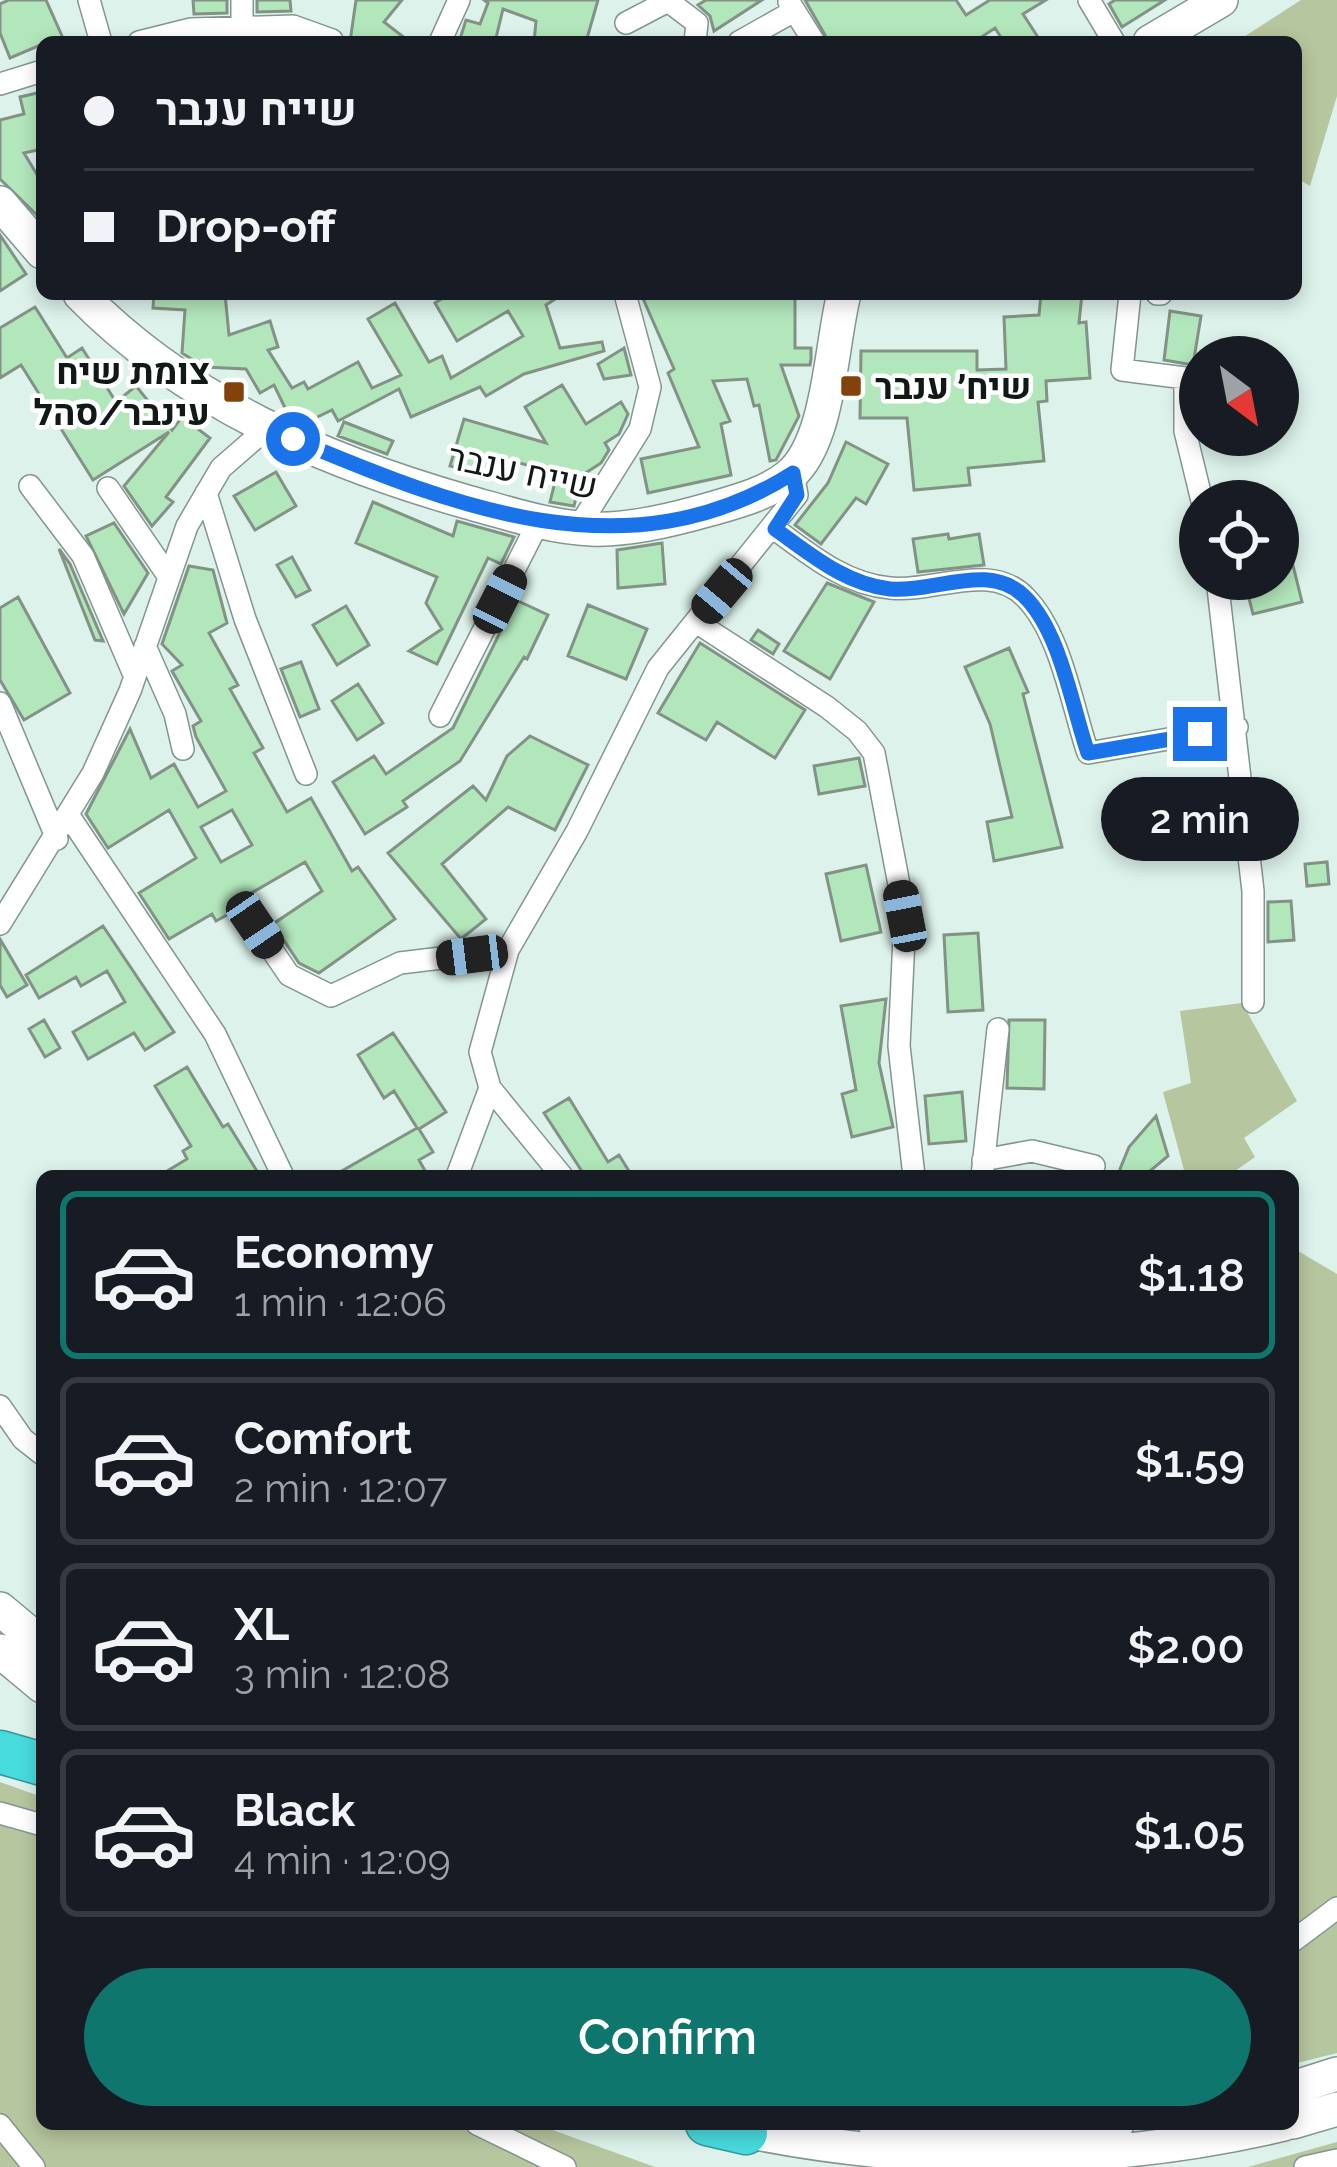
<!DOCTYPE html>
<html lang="en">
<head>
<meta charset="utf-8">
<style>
  body { margin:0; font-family:Raleway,Heebo,sans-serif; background:#242831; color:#f1f3f6; height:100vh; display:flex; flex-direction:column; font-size:45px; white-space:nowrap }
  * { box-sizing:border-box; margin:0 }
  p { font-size:39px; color:#9ea1a6 }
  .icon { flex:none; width:66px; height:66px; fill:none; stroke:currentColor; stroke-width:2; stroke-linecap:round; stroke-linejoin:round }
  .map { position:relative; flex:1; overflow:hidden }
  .drawer { position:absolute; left:36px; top:1170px; width:1263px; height:960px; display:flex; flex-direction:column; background:#171b24; border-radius:18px; box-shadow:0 6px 18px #0003 }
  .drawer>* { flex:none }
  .banner { position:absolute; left:36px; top:36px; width:1266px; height:264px; border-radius:18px; box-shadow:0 6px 18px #0003; display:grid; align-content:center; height:264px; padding:0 48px; background:#171b24 }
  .needle { width:78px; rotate:148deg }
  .controls { position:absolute; left:1179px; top:336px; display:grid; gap:24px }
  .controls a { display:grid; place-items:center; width:120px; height:120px; border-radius:50%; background:#171b24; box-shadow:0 6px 18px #0003; font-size:60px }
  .end { position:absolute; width:54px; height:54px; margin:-27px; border:15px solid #1a73e8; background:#fff; box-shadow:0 0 0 6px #fff }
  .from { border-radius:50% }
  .bubble { position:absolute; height:84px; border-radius:42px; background:#171b24; box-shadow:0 6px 18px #0003; font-size:39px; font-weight:600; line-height:84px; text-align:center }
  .car { position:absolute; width:36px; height:72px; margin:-36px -18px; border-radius:15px; box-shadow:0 0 9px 3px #0007; background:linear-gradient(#222 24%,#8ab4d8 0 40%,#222 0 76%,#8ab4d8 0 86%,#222 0) }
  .banner b { display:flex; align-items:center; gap:42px; height:114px; font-size:45px }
  .banner b+b { border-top:3px solid #363941 }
  .banner i { width:30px; height:30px; background:#f1f3f6 }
  ul { padding:21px 0 0; list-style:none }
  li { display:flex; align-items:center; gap:36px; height:168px; margin:0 24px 18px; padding:0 24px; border:6px solid #363941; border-radius:18px }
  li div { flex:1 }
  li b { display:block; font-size:45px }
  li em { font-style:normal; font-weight:600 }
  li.current { border-color:#0f766e }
  li>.icon { width:108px; height:108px; stroke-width:1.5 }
  .button { display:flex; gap:24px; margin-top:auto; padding:24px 48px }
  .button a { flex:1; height:138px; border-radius:72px; background:#0f766e; color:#fff; font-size:48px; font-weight:600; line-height:138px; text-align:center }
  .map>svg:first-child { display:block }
  .green { fill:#b6c69e }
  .building { fill:#b2e6bb; stroke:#839285; stroke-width:3; fill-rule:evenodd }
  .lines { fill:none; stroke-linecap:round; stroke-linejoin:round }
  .street-casing { stroke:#82968f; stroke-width:24 }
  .secondary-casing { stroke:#82968f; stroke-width:36 }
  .highway-casing { stroke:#359798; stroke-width:45 }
  .street { stroke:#fff; stroke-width:21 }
  .secondary { stroke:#fff; stroke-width:33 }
  .highway { stroke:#48dbde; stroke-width:42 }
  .route { stroke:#1a73e8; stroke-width:15 }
  .poi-dot { fill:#83420b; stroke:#fff; stroke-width:4.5 }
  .labels { text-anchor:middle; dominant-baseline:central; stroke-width:9; stroke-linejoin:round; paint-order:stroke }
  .poi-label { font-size:36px; font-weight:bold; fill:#111916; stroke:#fff; text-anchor:end }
  .street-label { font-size:36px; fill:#111916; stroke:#fff }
</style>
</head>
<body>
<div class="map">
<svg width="1337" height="2167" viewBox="0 0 1337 2167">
  <rect width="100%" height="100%" fill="#dcf2ea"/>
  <!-- green -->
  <path class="green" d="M 1301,0 L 1337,0 L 1337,96 L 1310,186 L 1296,178 L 1296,42 L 1236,42 Z
    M 1242,1003 L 1297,1101 L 1244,1138 L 1255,1157 L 1228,1176 L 1176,1176 L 1184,1170 L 1163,1092 L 1191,1083 L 1180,1011 Z
    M 1293,1248 L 1337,1274 L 1337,2053 L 1293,2064 Z
    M 0,1782 L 42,1797 L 42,2124 L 536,2124 L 655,2167 L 0,2167 Z
    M 1337,2142 L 1337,2167 L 1248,2167 Z"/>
  <!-- building -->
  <path class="building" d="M 9,0 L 46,0 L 62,36 L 10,58 L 0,33 L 0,4 Z
    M 193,0 L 227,0 L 227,13 L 194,14 Z
    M 257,0 L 290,0 L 291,11 L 257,12 Z
    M 356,0 L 402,0 L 384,22 L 410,42 L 350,42 Z
    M 484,0 L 598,0 L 586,42 L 534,42 L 536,21 L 503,9 L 495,42 L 459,42 L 466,20 L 480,24 L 488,3 Z
    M 706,0 L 762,0 L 714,31 L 710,16 L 698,5 Z
    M 805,0 L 956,0 L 966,15 L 990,0 L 1046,0 L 1023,14 L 1041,42 L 1004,42 L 995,28 L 974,42 L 829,42 Z
    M 1115,0 L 1165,0 L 1122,27 L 1109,4 Z
    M 42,92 L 42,149 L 24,153 L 42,183 L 42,220 L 0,179 L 0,120 L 24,114 L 20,97 Z
    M 0,235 L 26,274 L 0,291 Z
    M 154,294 L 225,294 L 229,335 L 270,321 L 278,347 L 268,350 L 292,388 L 304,382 L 308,389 L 358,362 L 372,388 L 401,375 L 368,319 L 395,303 L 429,362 L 442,356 L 451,378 L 523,336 L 508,311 L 457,341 L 435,303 L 449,294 L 563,294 L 546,305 L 560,348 L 602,342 L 604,351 L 524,374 L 486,396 L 480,387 L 411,417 L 399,389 L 338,421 L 332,410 L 307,422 L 288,414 L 274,385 L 260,393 L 246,369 L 204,367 L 182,353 L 185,310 L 153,308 Z
    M 641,294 L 795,294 L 795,348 L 811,348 L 811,359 L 810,365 L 781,365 L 799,416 L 776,460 L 770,461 L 759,405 L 754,406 L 747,379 L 713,381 L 730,421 L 721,424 L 731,475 L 648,493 L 641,459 L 699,447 L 668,373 L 674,369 Z
    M 1041,294 L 1082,294 L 1079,323 L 1086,322 L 1090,378 L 1046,381 L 1047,401 L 1038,402 L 1044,461 L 968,468 L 970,485 L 914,490 L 907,418 L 860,418 L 861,351 L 977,351 L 977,370 L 1006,369 L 1004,317 L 1039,315 Z
    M 35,307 L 67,358 L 82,348 L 116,402 L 136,386 L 172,430 L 182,417 L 210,438 L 166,497 L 173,502 L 152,526 L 124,486 L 169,432 L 93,480 L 21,365 L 0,378 L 0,328 Z
    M 1170,311 L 1201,316 L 1193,365 L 1164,360 Z
    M 624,348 L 631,375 L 604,379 L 598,364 Z
    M 562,385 L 586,424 L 621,402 L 628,414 L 619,434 L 605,443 L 609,450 L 601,463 L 581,476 L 574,506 L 550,502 L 557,474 L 496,456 L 490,477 L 450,466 L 464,419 L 546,443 L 525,407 Z
    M 344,422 L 393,441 L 387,454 L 338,436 Z
    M 846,442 L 888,464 L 866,504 L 856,498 L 821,544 L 795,525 L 828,483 Z
    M 276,472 L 296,506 L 255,530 L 234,496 Z
    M 373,502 L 453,536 L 457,521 L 514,537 L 501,564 L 488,558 L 437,664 L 409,651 L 442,629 L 426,603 L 437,577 L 356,543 Z
    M 114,523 L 148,573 L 124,614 L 86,536 Z
    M 1278,529 L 1284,529 L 1302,602 L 1253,614 L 1244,579 L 1278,579 Z
    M 948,534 L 949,539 L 979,534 L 984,565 L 918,572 L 913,539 Z
    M 662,543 L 665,584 L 618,588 L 617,550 Z
    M 59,549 L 70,564 L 103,641 L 95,640 Z
    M 292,557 L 310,590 L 296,597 L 277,565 Z
    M 189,566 L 213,570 L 227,623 L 209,633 L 238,685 L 230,689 L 263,748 L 254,753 L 287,812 L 311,798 L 352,871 L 358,867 L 395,919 L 319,973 L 299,963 L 273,924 L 322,891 L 305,862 L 241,899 L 245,905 L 216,921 L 212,914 L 169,939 L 139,893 L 196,858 L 169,810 L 108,848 L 86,814 L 130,729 L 151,778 L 174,764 L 198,807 L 226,791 L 196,737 L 193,726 L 201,721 L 172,671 L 182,665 L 162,644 ZM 232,810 L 252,845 L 221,862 L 201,827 Z
    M 827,583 L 874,602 L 830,679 L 784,651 Z
    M 18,597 L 70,693 L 24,720 L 0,680 L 0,608 Z
    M 516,600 L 548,615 L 527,659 L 524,657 L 460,761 L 403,801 L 407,807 L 365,834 L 333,782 L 374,756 L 386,774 L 453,728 Z
    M 588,605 L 647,629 L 626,679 L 568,656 Z
    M 346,606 L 369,645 L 337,665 L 313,625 Z
    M 758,630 L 779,644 L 773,654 L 751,640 Z
    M 700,643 L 805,710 L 775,758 L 717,722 L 706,740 L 658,713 Z
    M 1009,648 L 1028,692 L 1023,694 L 1062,847 L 994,861 L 987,822 L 1012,817 L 990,724 L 965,667 Z
    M 301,662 L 319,709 L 300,717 L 281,669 Z
    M 358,684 L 383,723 L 357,740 L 332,701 Z
    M 530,736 L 588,765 L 555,830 L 508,807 L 442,864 L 486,919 L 461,939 L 388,853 L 473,786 L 486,800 L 507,756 Z
    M 859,758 L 865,786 L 819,794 L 814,766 Z
    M 1327,862 L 1329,884 L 1307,886 L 1305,864 Z
    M 866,865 L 881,932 L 841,941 L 826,874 Z
    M 1291,901 L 1294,940 L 1268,942 L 1268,902 Z
    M 103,926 L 174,1032 L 145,1050 L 134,1033 L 88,1059 L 73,1032 L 125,1002 L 107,971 L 81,986 L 76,977 L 39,998 L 26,975 Z
    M 978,933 L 983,1010 L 948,1012 L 944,935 Z
    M 0,939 L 27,985 L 7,997 L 0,985 Z
    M 886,999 L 879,1063 L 893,1127 L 852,1137 L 842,1094 L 856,1090 L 841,1006 Z
    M 44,1020 L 60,1048 L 45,1057 L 29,1029 Z
    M 1009,1020 L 1045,1020 L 1044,1089 L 1007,1088 Z
    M 393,1033 L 446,1112 L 419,1129 L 433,1152 L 419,1160 L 428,1176 L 333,1176 L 417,1128 L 394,1091 L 384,1098 L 358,1055 Z
    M 187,1067 L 223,1127 L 228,1124 L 260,1176 L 159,1176 L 187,1159 L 183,1151 L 191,1146 L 155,1086 Z
    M 962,1092 L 966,1141 L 929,1144 L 925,1096 Z
    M 569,1098 L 608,1162 L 619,1155 L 632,1176 L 585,1176 L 544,1113 Z
    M 1156,1116 L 1168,1156 L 1144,1176 L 1123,1176 L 1120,1169 L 1129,1147 Z"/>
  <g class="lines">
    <defs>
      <path id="street" d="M 89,0 L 101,42
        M 242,0 L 242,28
        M 1089,0 L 1114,42
        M 789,2 L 814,42
        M 626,23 L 668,1 L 697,23 L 695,42
        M 139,42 L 191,29 L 293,26 L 332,40
        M 440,42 L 459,0
        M 739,42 L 794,11
        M 0,84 L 42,71
        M 1130,294 L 1122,370 L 1185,378 L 1185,431 L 1202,501
        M 1157,294 L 1161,294
        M 30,486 L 83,556 L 135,677
        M 108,488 L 169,577
        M 206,493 L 245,619 L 306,774
        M 578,528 L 640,429 L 650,387 L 625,294
        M 775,529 C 810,555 845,584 890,588 C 934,593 990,561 1025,597 C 1061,633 1072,706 1088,753 L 1237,727
        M 1217,579 L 1253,891 L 1253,1002
        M 696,622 L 827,707 L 857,731 L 874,753 L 905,916 L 899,1046 L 914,1176
        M 145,646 L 175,714 L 183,749
        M 0,703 L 57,839
        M 440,716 L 539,521
        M 69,816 L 215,1034 L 283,1176
        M 0,924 L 93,773 L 130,691 L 187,526 L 221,468 L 267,428
        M 255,925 L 289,975 L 331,996 L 400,963 L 508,950
        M 983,1160 L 1032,1151 L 1094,1166
        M 457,1176 L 490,1088
        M 562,1176 L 490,1088 L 480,1052 L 508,950 L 577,831 L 658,668 L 797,495 L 793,473
        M 982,1176 L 998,1029
        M 0,1406 L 23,1439 L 42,1454
        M 0,1813 L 42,1825
        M 1293,1941 L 1337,1908
        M 477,2124 L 565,2167
        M 0,2125 L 34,2167
        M 1305,2167 L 1337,2160"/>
      <path id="secondary" d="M 1150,42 L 1221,0
        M 0,203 L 42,252
        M 80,294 C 185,402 324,461 467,502 C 507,513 549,527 591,529 C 628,531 672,520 707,510 C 735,502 768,494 790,475 C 830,441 831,343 844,294
        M 0,1609 L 42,1644
        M 0,1651 L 42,1686
        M 1293,2088 L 1337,2074
        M 1293,2122 L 1337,2109
        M 875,2124 L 980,2133 L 1117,2124
        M 723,2126 C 907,2167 1101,2167 1284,2124"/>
      <path id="highway" d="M 0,1752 L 42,1764
        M 707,2124 L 746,2133"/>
    </defs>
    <!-- street casing -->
    <use href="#street" class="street-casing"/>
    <!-- secondary casing -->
    <use href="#secondary" class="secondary-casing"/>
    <!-- highway casing -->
    <use href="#highway" class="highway-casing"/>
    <!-- street -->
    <use href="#street" class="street"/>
    <!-- secondary -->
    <use href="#secondary" class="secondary"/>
    <!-- highway -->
    <use href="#highway" class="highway"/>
  </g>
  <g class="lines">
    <!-- route -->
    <path class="route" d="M 293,439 C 455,507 629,577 793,473 L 797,495 L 775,529 C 810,554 845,584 890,589 C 934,593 990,561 1025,597 C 1061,633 1072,707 1088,753 L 1200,734"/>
  </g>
  <!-- markers -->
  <g class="poi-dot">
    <rect x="839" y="374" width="24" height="24" rx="6"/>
    <rect x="222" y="380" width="24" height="24" rx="6"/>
  </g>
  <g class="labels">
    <!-- poi labels -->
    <g class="poi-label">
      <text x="210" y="371">צומת שיח<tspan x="210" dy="41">עינבר/סהל</tspan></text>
      <text x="875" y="386" text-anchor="start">שיח׳ ענבר</text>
    </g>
    <!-- street labels -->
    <g class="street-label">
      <text transform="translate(523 471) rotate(12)">שייח ענבר</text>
    </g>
  </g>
</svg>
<div class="controls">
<a><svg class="needle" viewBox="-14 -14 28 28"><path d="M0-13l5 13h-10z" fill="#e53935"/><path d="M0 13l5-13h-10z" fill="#9ea1a6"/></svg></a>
<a><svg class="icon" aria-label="locate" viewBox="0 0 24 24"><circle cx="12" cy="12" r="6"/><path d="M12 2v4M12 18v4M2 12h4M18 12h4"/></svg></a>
</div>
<i class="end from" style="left:293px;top:439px"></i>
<i class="end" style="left:1200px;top:734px"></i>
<div class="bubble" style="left:1101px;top:777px;width:198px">2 min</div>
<i class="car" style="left:722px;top:591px;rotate:220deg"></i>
<i class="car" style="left:500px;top:599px;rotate:27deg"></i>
<i class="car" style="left:905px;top:916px;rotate:349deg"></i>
<i class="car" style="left:255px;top:925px;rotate:146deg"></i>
<i class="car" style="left:472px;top:955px;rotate:263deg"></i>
<div class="banner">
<b><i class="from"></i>שייח ענבר</b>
<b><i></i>Drop-off</b>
</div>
<section class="drawer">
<ul>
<li class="current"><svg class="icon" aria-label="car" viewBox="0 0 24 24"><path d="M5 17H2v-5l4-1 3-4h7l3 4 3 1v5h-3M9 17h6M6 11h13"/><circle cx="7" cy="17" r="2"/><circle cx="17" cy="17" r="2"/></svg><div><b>Economy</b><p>1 min · 12:06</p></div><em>$1.18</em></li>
<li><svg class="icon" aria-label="car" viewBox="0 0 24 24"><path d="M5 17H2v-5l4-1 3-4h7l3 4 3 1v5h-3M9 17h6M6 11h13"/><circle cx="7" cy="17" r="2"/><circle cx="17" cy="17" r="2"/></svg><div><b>Comfort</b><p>2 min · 12:07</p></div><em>$1.59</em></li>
<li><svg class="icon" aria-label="car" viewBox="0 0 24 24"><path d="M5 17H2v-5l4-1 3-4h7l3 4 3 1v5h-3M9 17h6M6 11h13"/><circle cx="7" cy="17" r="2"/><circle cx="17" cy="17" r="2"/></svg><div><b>XL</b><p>3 min · 12:08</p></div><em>$2.00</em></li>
<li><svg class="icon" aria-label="car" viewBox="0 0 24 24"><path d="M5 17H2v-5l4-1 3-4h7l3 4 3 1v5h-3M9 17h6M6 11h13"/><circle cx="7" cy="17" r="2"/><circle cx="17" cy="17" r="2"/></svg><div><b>Black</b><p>4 min · 12:09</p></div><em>$1.05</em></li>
</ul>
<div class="button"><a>Confirm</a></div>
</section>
</div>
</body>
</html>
